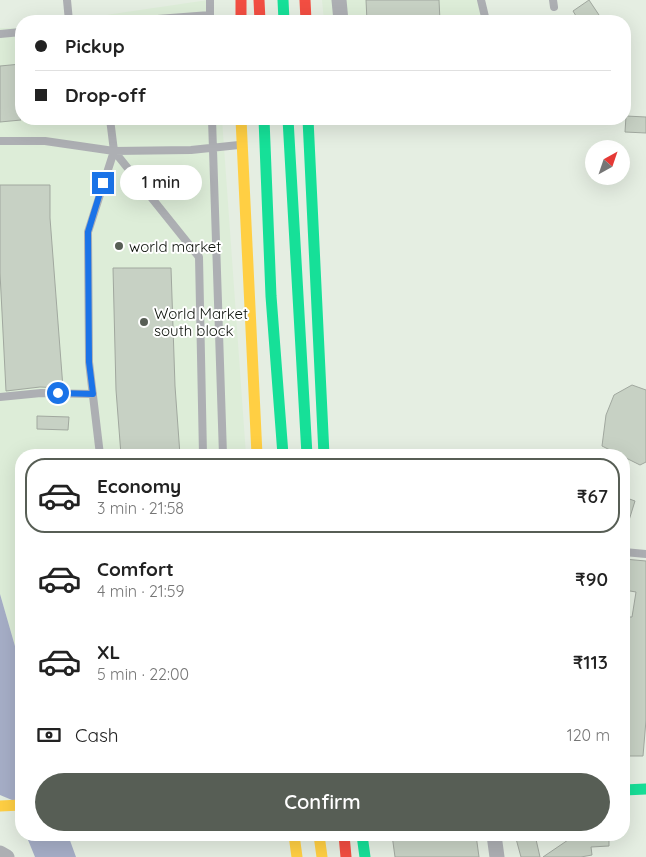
<!DOCTYPE html>
<html lang="en">
<head>
<meta charset="utf-8">
<style>
  body { margin:0; font-family:Quicksand,sans-serif; background:#f2f2f2; color:#222; height:100vh; display:flex; flex-direction:column; font-size:19px; white-space:nowrap }
  * { box-sizing:border-box; margin:0 }
  p { font-size:16px; color:#767676 }
  .icon { flex:none; width:28px; height:28px; fill:none; stroke:currentColor; stroke-width:2; stroke-linecap:round; stroke-linejoin:round }
  .map { position:relative; flex:1; overflow:hidden }
  .panel { position:absolute; left:15px; top:449px; width:615px; height:392px; display:flex; flex-direction:column; background:#fff; border-radius:20px; box-shadow:0 5px 20px #0002 }
  .panel>* { flex:none }
  .hud { position:absolute; left:15px; top:15px; width:616px; height:110px; border-radius:20px; box-shadow:0 5px 20px #0002; display:grid; align-content:center; height:110px; padding:0 20px; background:#fff }
  .needle { width:32px; rotate:40deg }
  .buttons { position:absolute; left:585px; top:140px; display:grid; gap:10px }
  .buttons a { display:grid; place-items:center; width:45px; height:45px; border-radius:50%; background:#fff; box-shadow:0 5px 20px #0002; font-size:25px }
  .end { position:absolute; width:22px; height:22px; margin:-11px; border:6px solid #1a73e8; background:#fff; box-shadow:0 0 0 2px #fff }
  .from { border-radius:50% }
  .bubble { position:absolute; height:35px; border-radius:18px; background:#fff; box-shadow:0 5px 20px #0002; font-size:16px; font-weight:600; line-height:35px; text-align:center }
  .hud b { display:flex; align-items:center; gap:18px; height:48px; font-size:19px }
  .hud b+b { border-top:1px solid #e0e0e0 }
  .hud i { width:12px; height:12px; background:#222 }
  ul { padding:9px 0 0; list-style:none }
  li { display:flex; align-items:center; gap:15px; height:75px; margin:0 10px 8px; padding:0 10px; border:2px solid transparent; border-radius:20px }
  li div { flex:1 }
  li b { display:block; font-size:19px }
  li em { font-style:normal; font-weight:600 }
  li.selected { border-color:#575e55 }
  li>.icon { width:45px; height:45px; stroke-width:1.5 }
  .pay { display:flex; align-items:center; gap:12px; height:55px; padding:0 20px; font-size:19px }
  .pay p { margin-inline-start:auto }
  .primary-button { display:flex; gap:10px; margin-top:auto; padding:10px 20px }
  .primary-button a { flex:1; height:58px; border-radius:30px; background:#575e55; color:#fff; font-size:20px; font-weight:600; line-height:58px; text-align:center }
  .map>svg:first-child { display:block }
  .built { fill:#ddedd8 }
  .water { fill:#a6aec7 }
  .building { fill:#c7d1c4; stroke:#a1a89f }
  .lines { fill:none; stroke-linecap:round; stroke-linejoin:round }
  .lane { stroke:#adafb3; stroke-width:8 }
  .street { stroke:#adafb3; stroke-width:15 }
  .fast { stroke:#16e098; stroke-width:11 }
  .slow { stroke:#ffcf43; stroke-width:11 }
  .jam { stroke:#f24e42; stroke-width:11 }
  .route { stroke:#1a73e8; stroke-width:6 }
  .poi-dot { fill:#575e55; stroke:#fff; stroke-width:2 }
  .labels { text-anchor:middle; dominant-baseline:central; stroke-width:4; stroke-linejoin:round; paint-order:stroke }
  .poi-label { font-size:15px; fill:#0b1009; stroke:#fff; text-anchor:start }
</style>
</head>
<body>
<div class="map">
<svg width="646" height="857" viewBox="0 0 646 857">
  <rect width="100%" height="100%" fill="#e5eee2"/>
  <!-- built -->
  <path class="built" d="M 208,0 L 213,0 L 214,21 L 65,21 Z
    M 322,0 L 479,0 L 484,21 L 324,21 Z
    M 0,28 L 21,28 L 21,119 L 222,119 L 246,455 L 21,455 L 21,667 L 0,594 Z"/>
  <!-- water -->
  <path class="water" d="M 0,594 L 21,667 L 21,824 L 12,800 L 0,795 Z
    M 26,835 L 68,835 L 76,857 L 35,857 Z"/>
  <!-- building -->
  <path class="building" d="M 366,0 L 439,0 L 440,21 L 367,21 Z
    M 589,0 L 603,21 L 579,21 L 573,11 Z
    M 21,64 L 21,120 L 0,122 L 0,66 Z
    M 626,116 L 646,117 L 646,133 L 625,132 Z
    M 0,185 L 50,185 L 50,218 L 63,388 L 40,387 L 6,391 L 0,273 Z
    M 113,268 L 171,268 L 175,386 L 180,455 L 121,455 L 116,390 Z
    M 632,385 L 646,390 L 646,462 L 640,465 L 624,457 L 624,455 L 620,455 L 602,446 L 606,415 L 614,395 Z
    M 37,416 L 69,417 L 68,430 L 37,429 Z
    M 624,497 L 635,501 L 626,530 L 624,530 Z
    M 624,559 L 646,561 L 646,720 L 643,756 L 624,756 L 624,617 L 632,617 L 636,592 L 624,590 Z
    M 392,835 L 476,835 L 479,857 L 395,857 Z
    M 515,835 L 535,835 L 540,857 L 521,857 Z
    M 567,835 L 609,835 L 609,846 L 591,847 L 592,855 L 581,857 L 543,857 L 568,840 Z"/>
  <g class="lines">
    <!-- lane -->
    <path class="lane" d="M 67,0 L 69,21
      M 210,0 L 210,21
      M 481,0 L 486,21
      M 553,0 L 554,7
      M 131,21 L 210,15
      M 0,34 L 21,32
      M 212,119 L 223,455
      M 0,141 L 45,141 L 114,151 L 191,150 L 239,145
      M 114,151 L 199,257 L 203,455
      M 0,397 L 41,393 L 93,394
      M 100,455 L 89,362 L 88,232 L 114,151 L 110,119
      M 624,552 L 646,554"/>
    <!-- street -->
    <path class="street" d="M 339,0 L 341,21
      M 494,835 L 497,857
      M 0,853 L 7,857"/>
    <!-- fast -->
    <path class="fast" d="M 283,0 L 284,21
      M 264,119 L 271,296 L 283,455
      M 288,119 L 307,455
      M 308,119 L 324,455
      M 624,790 L 646,789
      M 362,835 L 365,857"/>
    <!-- slow -->
    <path class="slow" d="M 241,119 L 257,455
      M 0,806 L 21,805
      M 294,835 L 297,857
      M 319,835 L 322,857"/>
    <!-- jam -->
    <path class="jam" d="M 241,0 L 241,21
      M 259,0 L 260,21
      M 305,0 L 306,21
      M 344,835 L 346,857"/>
  </g>
  <g class="lines">
    <!-- route -->
    <path class="route" d="M 58,393 L 93,394 L 89,362 L 88,232 L 103,183"/>
  </g>
  <!-- markers -->
  <g class="poi-dot">
    <circle cx="119" cy="246" r="5"/>
    <circle cx="144" cy="322" r="5"/>
  </g>
  <g class="labels">
    <!-- poi labels -->
    <g class="poi-label">
      <text x="129" y="246">world market</text>
      <text x="154" y="313">World Market<tspan x="154" dy="17">south block</tspan></text>
    </g>
  </g>
</svg>
<div class="buttons">
<a><svg class="needle" viewBox="-14 -14 28 28"><path d="M0-13l5 13h-10z" fill="#e53935"/><path d="M0 13l5-13h-10z" fill="#767676"/></svg></a>
</div>
<i class="end from" style="left:58px;top:393px"></i>
<i class="end" style="left:103px;top:183px"></i>
<div class="bubble" style="left:120px;top:165px;width:82px">1 min</div>
<div class="hud">
<b><i class="from"></i>Pickup</b>
<b><i></i>Drop-off</b>
</div>
<section class="panel">
<ul>
<li class="selected"><svg class="icon" aria-label="car" viewBox="0 0 24 24"><path d="M5 17H2v-5l4-1 3-4h7l3 4 3 1v5h-3M9 17h6M6 11h13"/><circle cx="7" cy="17" r="2"/><circle cx="17" cy="17" r="2"/></svg><div><b>Economy</b><p>3 min · 21:58</p></div><em>₹67</em></li>
<li><svg class="icon" aria-label="car" viewBox="0 0 24 24"><path d="M5 17H2v-5l4-1 3-4h7l3 4 3 1v5h-3M9 17h6M6 11h13"/><circle cx="7" cy="17" r="2"/><circle cx="17" cy="17" r="2"/></svg><div><b>Comfort</b><p>4 min · 21:59</p></div><em>₹90</em></li>
<li><svg class="icon" aria-label="car" viewBox="0 0 24 24"><path d="M5 17H2v-5l4-1 3-4h7l3 4 3 1v5h-3M9 17h6M6 11h13"/><circle cx="7" cy="17" r="2"/><circle cx="17" cy="17" r="2"/></svg><div><b>XL</b><p>5 min · 22:00</p></div><em>₹113</em></li>
</ul>
<div class="pay"><svg class="icon" aria-label="cash" viewBox="0 0 24 24"><path d="M3 7h18v10H3z"/><circle cx="12" cy="12" r="2"/></svg>Cash<p>120 m</p></div>
<div class="primary-button"><a>Confirm</a></div>
</section>
</div>
</body>
</html>
